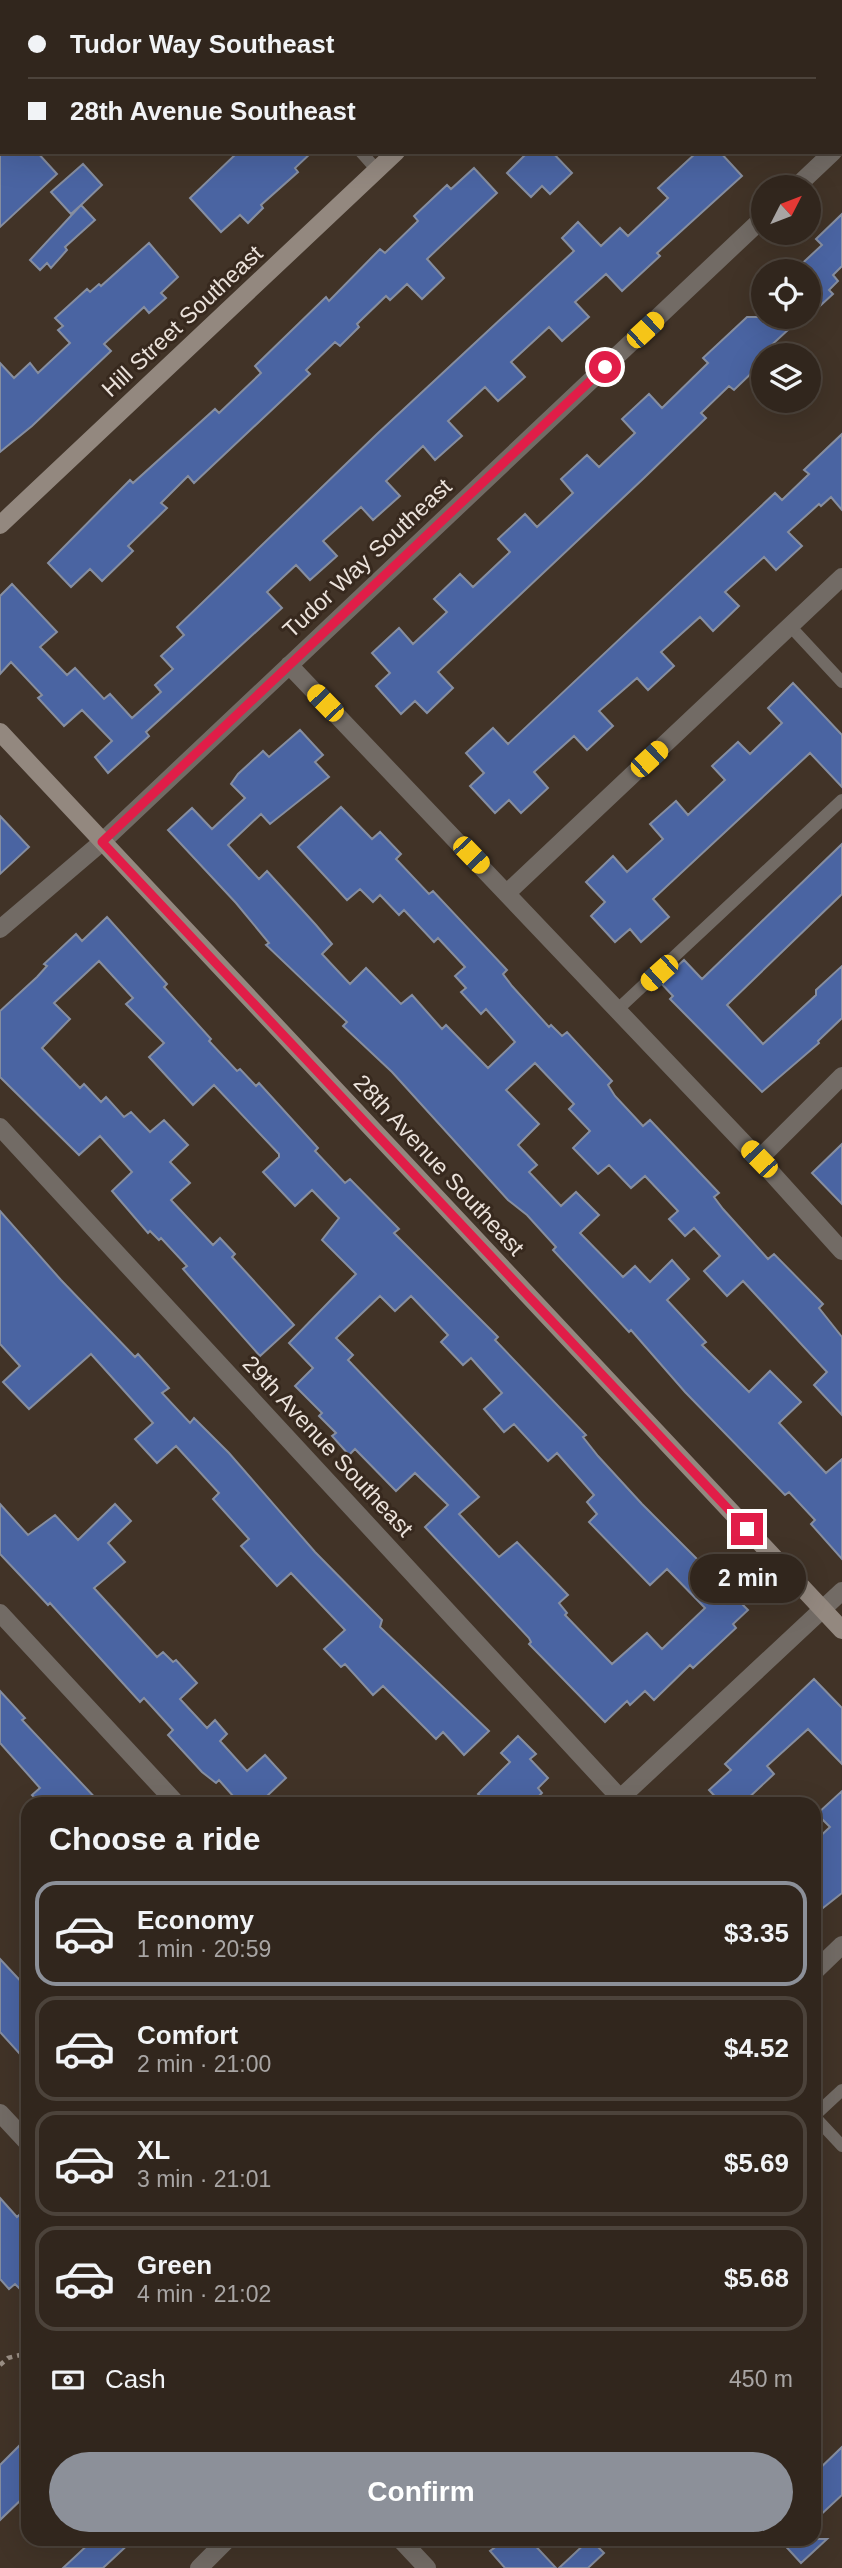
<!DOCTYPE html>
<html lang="en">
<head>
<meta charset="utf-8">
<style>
  body { margin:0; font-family:Helvetica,sans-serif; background:#392e26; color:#f1f3f6; height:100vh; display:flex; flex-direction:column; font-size:26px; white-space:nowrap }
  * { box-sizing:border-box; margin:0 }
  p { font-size:23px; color:#a8a5a4 }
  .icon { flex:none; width:38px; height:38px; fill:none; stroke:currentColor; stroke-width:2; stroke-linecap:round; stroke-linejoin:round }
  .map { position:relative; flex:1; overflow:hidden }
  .side { position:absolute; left:21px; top:1797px; width:800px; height:749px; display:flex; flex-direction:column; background:#31261d; border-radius:21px; box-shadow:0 7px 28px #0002,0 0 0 2px #4c433b }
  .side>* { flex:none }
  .top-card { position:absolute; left:0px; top:0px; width:844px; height:154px; box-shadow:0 7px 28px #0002,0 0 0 2px #4c433b; display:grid; align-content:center; height:154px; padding:0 28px; background:#31261d }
  .needle { width:46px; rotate:48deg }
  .controls { position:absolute; left:751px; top:175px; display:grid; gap:14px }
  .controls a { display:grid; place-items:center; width:70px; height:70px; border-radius:50%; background:#31261d; box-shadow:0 7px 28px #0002,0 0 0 2px #4c433b; font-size:35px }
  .end { position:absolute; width:32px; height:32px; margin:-16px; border:9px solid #e11d48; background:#fff; box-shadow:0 0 0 4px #fff }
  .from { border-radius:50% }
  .bubble { position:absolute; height:49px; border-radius:24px; background:#31261d; box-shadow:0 7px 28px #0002,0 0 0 2px #4c433b; font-size:23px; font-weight:700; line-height:49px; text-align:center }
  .car { position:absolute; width:21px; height:42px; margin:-21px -10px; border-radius:9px; box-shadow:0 0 5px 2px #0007; background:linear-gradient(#f5c518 24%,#345 0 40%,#f5c518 0 76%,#345 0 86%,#f5c518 0) }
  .top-card b { display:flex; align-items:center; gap:24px; height:66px; font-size:26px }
  .top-card b+b { border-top:2px solid #4c433b }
  .top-card i { width:18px; height:18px; background:#f1f3f6 }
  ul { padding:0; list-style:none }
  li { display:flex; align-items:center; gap:21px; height:105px; margin:0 14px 10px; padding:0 14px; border:4px solid #4c433b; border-radius:21px }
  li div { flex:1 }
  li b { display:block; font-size:26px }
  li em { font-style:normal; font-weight:700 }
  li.active { border-color:#8c9099 }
  li>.icon { width:63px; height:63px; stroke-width:1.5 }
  h2 { padding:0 28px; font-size:32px; line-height:84px }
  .pay { display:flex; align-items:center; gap:18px; height:77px; padding:0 28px; font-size:26px }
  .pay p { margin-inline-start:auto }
  .action { display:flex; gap:14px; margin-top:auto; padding:14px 28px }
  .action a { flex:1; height:80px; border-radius:42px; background:#8c9099; color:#fff; font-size:28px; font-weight:700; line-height:80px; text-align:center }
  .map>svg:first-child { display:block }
  .building { fill:#4a64a2; stroke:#868ea0; stroke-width:2; fill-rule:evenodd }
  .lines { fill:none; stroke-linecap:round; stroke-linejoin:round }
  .path { stroke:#9a8f85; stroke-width:4.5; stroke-dasharray:5 5; stroke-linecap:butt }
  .lane { stroke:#726b65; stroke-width:12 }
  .street { stroke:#726b65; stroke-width:18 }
  .secondary { stroke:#93887f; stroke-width:18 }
  .route { stroke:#e11d48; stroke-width:9 }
  .labels { text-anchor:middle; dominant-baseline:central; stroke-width:6; stroke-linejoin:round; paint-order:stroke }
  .street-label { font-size:23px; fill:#ebe2db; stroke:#37291e }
</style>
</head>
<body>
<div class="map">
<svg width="842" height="2568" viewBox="0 0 842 2568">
  <rect width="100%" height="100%" fill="#413327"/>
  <!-- building -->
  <path class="building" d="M 0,152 L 37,152 L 57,174 L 0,227 Z
    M 238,152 L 312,152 L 295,168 L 298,172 L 261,205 L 263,208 L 248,223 L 240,215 L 221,232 L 190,198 Z
    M 528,152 L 552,152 L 572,173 L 550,194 L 542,186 L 531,197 L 507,173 Z
    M 697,152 L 720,152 L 742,176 L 657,253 L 660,256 L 622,291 L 606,274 L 575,302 L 589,317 L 562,341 L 549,327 L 511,362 L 525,377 L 498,401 L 485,387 L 448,421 L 462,436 L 435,460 L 423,446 L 386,481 L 400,496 L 373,520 L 361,507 L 323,541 L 337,556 L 310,580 L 296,565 L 267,592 L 282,608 L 146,732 L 149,736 L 108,773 L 95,757 L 112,741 L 82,710 L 64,726 L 38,698 L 42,695 L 11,662 L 0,674 L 0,596 L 12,584 L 57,632 L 40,647 L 67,675 L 75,668 L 104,699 L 110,694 L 132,718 L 161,692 L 155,685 L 173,669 L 161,656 L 184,635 L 177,627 L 377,434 L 574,251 L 562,238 L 578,222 L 601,246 L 620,228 L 628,236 L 668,198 L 658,188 Z
    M 83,164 L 102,185 L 81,205 L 95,220 L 65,247 L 67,250 L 51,268 L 47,263 L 40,270 L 30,260 L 81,205 L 71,214 L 51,192 Z
    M 474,168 L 497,193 L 427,259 L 444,278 L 422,299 L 407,284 L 390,300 L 386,296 L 357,324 L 359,327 L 340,346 L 335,342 L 306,370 L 310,374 L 194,483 L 188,476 L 161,503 L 167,508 L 128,546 L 133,551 L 102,581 L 90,569 L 71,587 L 48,563 L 130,480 L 133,483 L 215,409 L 219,413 L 261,373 L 255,366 L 326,297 L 329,301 L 380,249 L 385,253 L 418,221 L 414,216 L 447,185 L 451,189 Z
    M 842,214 L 842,266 L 833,275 L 838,281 L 829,290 L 833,294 L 808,317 L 808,271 L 794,271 L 822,245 L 816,239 Z
    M 149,243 L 178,277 L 161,293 L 166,298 L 149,313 L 144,307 L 104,344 L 111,351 L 32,426 L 0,452 L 0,363 L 14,378 L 30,363 L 38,373 L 70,343 L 58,330 L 63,326 L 55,318 L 87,289 L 90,292 L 99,284 L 101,286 Z
    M 747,317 L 802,317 L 764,352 L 767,355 L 763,355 L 763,362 L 734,390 L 729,386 L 701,413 L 706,418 L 644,478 L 438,672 L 453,688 L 427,713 L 415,701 L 401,714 L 376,686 L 390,673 L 372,653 L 399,628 L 413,644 L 447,612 L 434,599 L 460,574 L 473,587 L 510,552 L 498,539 L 525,514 L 537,527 L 573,493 L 561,479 L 587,455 L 599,467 L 635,433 L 622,419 L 649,394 L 662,408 L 708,363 L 703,358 Z
    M 842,434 L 842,510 L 831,497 L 821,506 L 819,504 L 788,532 L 802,546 L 776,570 L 764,557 L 725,592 L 739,606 L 713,631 L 700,617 L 661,652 L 674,666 L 648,690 L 637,678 L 599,711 L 613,726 L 587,750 L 574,736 L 534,772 L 548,788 L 521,813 L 509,800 L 495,813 L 470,786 L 484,773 L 466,753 L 493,728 L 508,744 L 775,493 L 782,500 L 809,474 L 804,470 Z
    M 793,683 L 842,735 L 842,787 L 810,753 L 653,899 L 669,917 L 641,942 L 630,929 L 615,942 L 591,916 L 605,902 L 586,882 L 613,856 L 627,872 L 663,839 L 650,824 L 676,801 L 688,815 L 725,780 L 712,766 L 738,742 L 750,754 L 782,723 L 768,708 Z
    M 300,730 L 323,755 L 315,762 L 329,777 L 270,824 L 261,814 L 228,845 L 259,879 L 267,871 L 316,925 L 332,944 L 322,954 L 350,984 L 366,968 L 401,1004 L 412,995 L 442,1029 L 446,1025 L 488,1068 L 515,1042 L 486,1009 L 481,1014 L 461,992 L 466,988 L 455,976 L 465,967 L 438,938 L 434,942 L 404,910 L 399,915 L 380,895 L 373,902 L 360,889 L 347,900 L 298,847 L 341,807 L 372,839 L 380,832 L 401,854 L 396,859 L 429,894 L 433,891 L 507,970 L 503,974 L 512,986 L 549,1027 L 551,1025 L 562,1036 L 567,1032 L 612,1081 L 608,1085 L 615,1096 L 643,1126 L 650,1120 L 719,1193 L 714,1197 L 723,1209 L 768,1259 L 774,1254 L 823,1304 L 819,1308 L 842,1337 L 842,1415 L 814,1385 L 827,1372 L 743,1281 L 727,1296 L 704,1271 L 720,1256 L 694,1228 L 685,1236 L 669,1219 L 678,1211 L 645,1176 L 631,1188 L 609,1165 L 598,1174 L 573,1148 L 590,1131 L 569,1109 L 574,1104 L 535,1063 L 506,1090 L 539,1124 L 518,1145 L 537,1165 L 529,1172 L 561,1206 L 576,1192 L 599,1215 L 580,1233 L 623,1277 L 635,1266 L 650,1282 L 672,1260 L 689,1279 L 667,1300 L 706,1342 L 702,1345 L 749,1392 L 770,1371 L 801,1402 L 779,1423 L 826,1473 L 842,1459 L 842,1559 L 811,1524 L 815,1520 L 789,1492 L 785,1495 L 685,1392 L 631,1330 L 629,1332 L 553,1250 L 556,1247 L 527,1215 L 508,1200 L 392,1072 L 343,1026 L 347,1022 L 266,945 L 269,943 L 236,903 L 168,830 L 192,808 L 212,829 L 245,798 L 231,784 L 238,774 L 263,751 L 269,757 Z
    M 0,816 L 29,847 L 0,874 Z
    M 842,844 L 842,894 L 727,1005 L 763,1044 L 816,995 L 816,990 L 842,966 L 842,1018 L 818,1041 L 819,1043 L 762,1092 L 670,999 L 673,996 L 660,982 L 684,960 L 702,979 Z
    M 107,917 L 167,984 L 164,987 L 211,1039 L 209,1041 L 237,1071 L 240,1069 L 256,1086 L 259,1083 L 318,1148 L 315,1151 L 345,1183 L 350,1179 L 399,1229 L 394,1233 L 498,1337 L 495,1340 L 586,1435 L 583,1437 L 598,1456 L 642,1504 L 748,1610 L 733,1624 L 736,1628 L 693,1668 L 690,1665 L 654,1700 L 645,1691 L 630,1705 L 627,1701 L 605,1722 L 529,1644 L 531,1642 L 529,1638 L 425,1527 L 448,1505 L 415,1473 L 396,1491 L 355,1449 L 349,1455 L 332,1436 L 336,1433 L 319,1416 L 322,1413 L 295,1386 L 313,1368 L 289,1343 L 356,1274 L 322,1240 L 339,1218 L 312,1190 L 295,1206 L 263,1172 L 279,1157 L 279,1154 L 214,1085 L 193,1105 L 149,1057 L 164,1043 L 126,1004 L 133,998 L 99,961 L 54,1003 L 70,1019 L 42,1048 L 80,1088 L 84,1084 L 101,1102 L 106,1097 L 124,1117 L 131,1112 L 150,1132 L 164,1120 L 188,1145 L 170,1162 L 190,1183 L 171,1200 L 213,1245 L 220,1238 L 235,1254 L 232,1257 L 294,1325 L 260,1356 L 183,1269 L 187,1266 L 161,1238 L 159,1240 L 150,1231 L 148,1233 L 112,1191 L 132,1172 L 100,1136 L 79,1155 L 0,1077 L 0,1011 L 37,977 L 47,966 L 44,964 L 76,934 L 82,941 ZM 380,1296 L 395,1311 L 411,1296 L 448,1335 L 441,1342 L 463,1365 L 471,1358 L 502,1393 L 484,1409 L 504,1432 L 514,1424 L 548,1461 L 557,1453 L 594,1495 L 587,1502 L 597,1514 L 589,1522 L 650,1585 L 667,1569 L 705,1608 L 662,1649 L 647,1633 L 612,1664 L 565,1615 L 567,1613 L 559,1603 L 568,1595 L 517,1542 L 499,1557 L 459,1514 L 479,1497 L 348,1360 L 353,1355 L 336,1338 Z
    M 842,1144 L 842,1204 L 812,1173 Z
    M 0,1211 L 61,1280 L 135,1357 L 138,1354 L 169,1388 L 162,1393 L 190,1423 L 194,1418 L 229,1453 L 315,1552 L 382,1620 L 380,1627 L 489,1731 L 464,1755 L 443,1732 L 436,1739 L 383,1686 L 373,1695 L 345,1664 L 341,1667 L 324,1649 L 345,1630 L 291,1573 L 277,1586 L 241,1546 L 249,1539 L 213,1499 L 219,1493 L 176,1446 L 157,1463 L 135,1439 L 153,1423 L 91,1354 L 29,1409 L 3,1382 L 20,1366 L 0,1344 Z
    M 0,1504 L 28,1535 L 55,1515 L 78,1540 L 115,1504 L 131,1521 L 108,1543 L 125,1562 L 94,1588 L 157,1657 L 163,1652 L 173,1662 L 176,1660 L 197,1683 L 180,1699 L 207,1728 L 215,1720 L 227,1734 L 220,1741 L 247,1771 L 265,1755 L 286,1778 L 268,1795 L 276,1804 L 240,1804 L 219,1780 L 216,1783 L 202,1772 L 168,1735 L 173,1730 L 144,1698 L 140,1702 L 50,1603 L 48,1605 L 0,1554 Z
    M 814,1679 L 842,1708 L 842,1764 L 808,1729 L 767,1766 L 774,1774 L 742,1804 L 722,1804 L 709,1790 L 731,1770 L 725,1764 Z
    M 0,1691 L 25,1718 L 22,1720 L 101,1804 L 41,1804 L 32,1795 L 40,1788 L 0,1743 Z
    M 518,1736 L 536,1754 L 530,1759 L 548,1778 L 538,1788 L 542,1793 L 531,1804 L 488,1804 L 478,1794 L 510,1762 L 501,1753 Z
    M 842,1791 L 842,1893 L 814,1915 L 814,1842 L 830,1827 L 817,1814 Z
    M 0,1959 L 28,1989 L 28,2063 L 0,2032 Z
    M 0,2198 L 17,2217 L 28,2207 L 28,2297 L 15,2284 L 9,2289 L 0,2279 Z
    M 28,2437 L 28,2493 L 0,2520 L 0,2465 Z
    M 842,2447 L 842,2495 L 814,2521 L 814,2474 Z
    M 94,2539 L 134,2539 L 103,2568 L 63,2568 Z
    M 486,2539 L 529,2539 L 556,2568 L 505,2568 L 490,2551 L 494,2548 Z
    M 590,2539 L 604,2553 L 588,2568 L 559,2568 Z
    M 779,2539 L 827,2539 L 801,2563 Z"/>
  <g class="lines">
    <!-- path -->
    <path class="path" d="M 0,2365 L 8,2358 L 28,2353"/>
    <!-- lane -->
    <path class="lane" d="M 220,0 L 222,2
      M 478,0 L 480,2
      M 361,152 L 377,170
      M 790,626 L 842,682
      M 617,1010 L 842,800
      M 814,2116 L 842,2146
      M 814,2116 L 842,2090"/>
    <!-- street -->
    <path class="street" d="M 796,187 L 833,152
      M 289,665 L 759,1159 L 842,1251
      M 507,893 L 842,577
      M 0,929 L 102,842 L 763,218
      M 0,1127 L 620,1798
      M 759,1159 L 842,1076
      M 0,1613 L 177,1804
      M 614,1804 L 842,1591
      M 814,1972 L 842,1945
      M 0,2113 L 28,2143
      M 400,2539 L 427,2568
      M 199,2568 L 228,2539"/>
    <!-- secondary -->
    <path class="secondary" d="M 556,2 L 557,0
      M 0,525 L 396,152
      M 0,732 L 842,1630"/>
  </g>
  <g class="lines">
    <!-- route -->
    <path class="route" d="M 605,367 L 102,842 L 747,1529"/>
  </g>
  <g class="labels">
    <!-- street labels -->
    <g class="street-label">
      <text transform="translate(182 321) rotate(-43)">Hill Street Southeast</text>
      <text transform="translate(367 558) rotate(-43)">Tudor Way Southeast</text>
      <text transform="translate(439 1165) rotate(47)">28th Avenue Southeast</text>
      <text transform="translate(328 1446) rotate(47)">29th Avenue Southeast</text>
    </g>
  </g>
</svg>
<div class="controls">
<a><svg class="needle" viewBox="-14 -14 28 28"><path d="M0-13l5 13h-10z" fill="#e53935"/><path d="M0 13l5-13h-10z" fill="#a8a5a4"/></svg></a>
<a><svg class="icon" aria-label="locate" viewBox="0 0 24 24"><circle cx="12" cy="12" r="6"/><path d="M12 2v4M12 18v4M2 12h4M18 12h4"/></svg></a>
<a><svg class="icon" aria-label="layers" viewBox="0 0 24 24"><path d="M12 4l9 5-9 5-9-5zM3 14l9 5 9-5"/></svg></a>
</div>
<i class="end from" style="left:605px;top:367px"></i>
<i class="end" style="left:747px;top:1529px"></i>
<div class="bubble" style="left:690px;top:1554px;width:116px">2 min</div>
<i class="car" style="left:645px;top:330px;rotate:47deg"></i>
<i class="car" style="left:325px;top:703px;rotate:316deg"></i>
<i class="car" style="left:649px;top:759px;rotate:47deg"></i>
<i class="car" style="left:471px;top:855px;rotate:136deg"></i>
<i class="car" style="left:659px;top:973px;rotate:228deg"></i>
<i class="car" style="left:759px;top:1159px;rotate:316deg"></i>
<div class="top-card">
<b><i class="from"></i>Tudor Way Southeast</b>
<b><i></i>28th Avenue Southeast</b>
</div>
<section class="side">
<h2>Choose a ride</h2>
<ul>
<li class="active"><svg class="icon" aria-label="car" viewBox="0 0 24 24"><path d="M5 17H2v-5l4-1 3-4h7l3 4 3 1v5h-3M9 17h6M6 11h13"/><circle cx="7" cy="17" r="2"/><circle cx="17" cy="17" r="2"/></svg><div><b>Economy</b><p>1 min · 20:59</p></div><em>$3.35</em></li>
<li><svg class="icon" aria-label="car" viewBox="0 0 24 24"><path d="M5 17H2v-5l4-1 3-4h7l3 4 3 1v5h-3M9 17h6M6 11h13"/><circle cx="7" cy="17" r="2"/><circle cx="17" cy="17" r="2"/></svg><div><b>Comfort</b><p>2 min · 21:00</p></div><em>$4.52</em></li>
<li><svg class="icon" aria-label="car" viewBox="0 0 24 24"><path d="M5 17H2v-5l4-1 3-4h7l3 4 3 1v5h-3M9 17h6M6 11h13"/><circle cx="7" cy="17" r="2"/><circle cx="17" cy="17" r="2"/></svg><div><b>XL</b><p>3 min · 21:01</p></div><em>$5.69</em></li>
<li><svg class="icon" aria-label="car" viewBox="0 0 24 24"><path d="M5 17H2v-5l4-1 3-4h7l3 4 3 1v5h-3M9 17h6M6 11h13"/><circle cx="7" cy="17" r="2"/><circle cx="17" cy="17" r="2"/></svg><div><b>Green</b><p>4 min · 21:02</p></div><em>$5.68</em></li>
</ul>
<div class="pay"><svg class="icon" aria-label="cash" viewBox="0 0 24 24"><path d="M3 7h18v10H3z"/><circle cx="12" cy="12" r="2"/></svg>Cash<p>450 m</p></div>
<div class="action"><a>Confirm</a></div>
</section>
</div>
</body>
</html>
